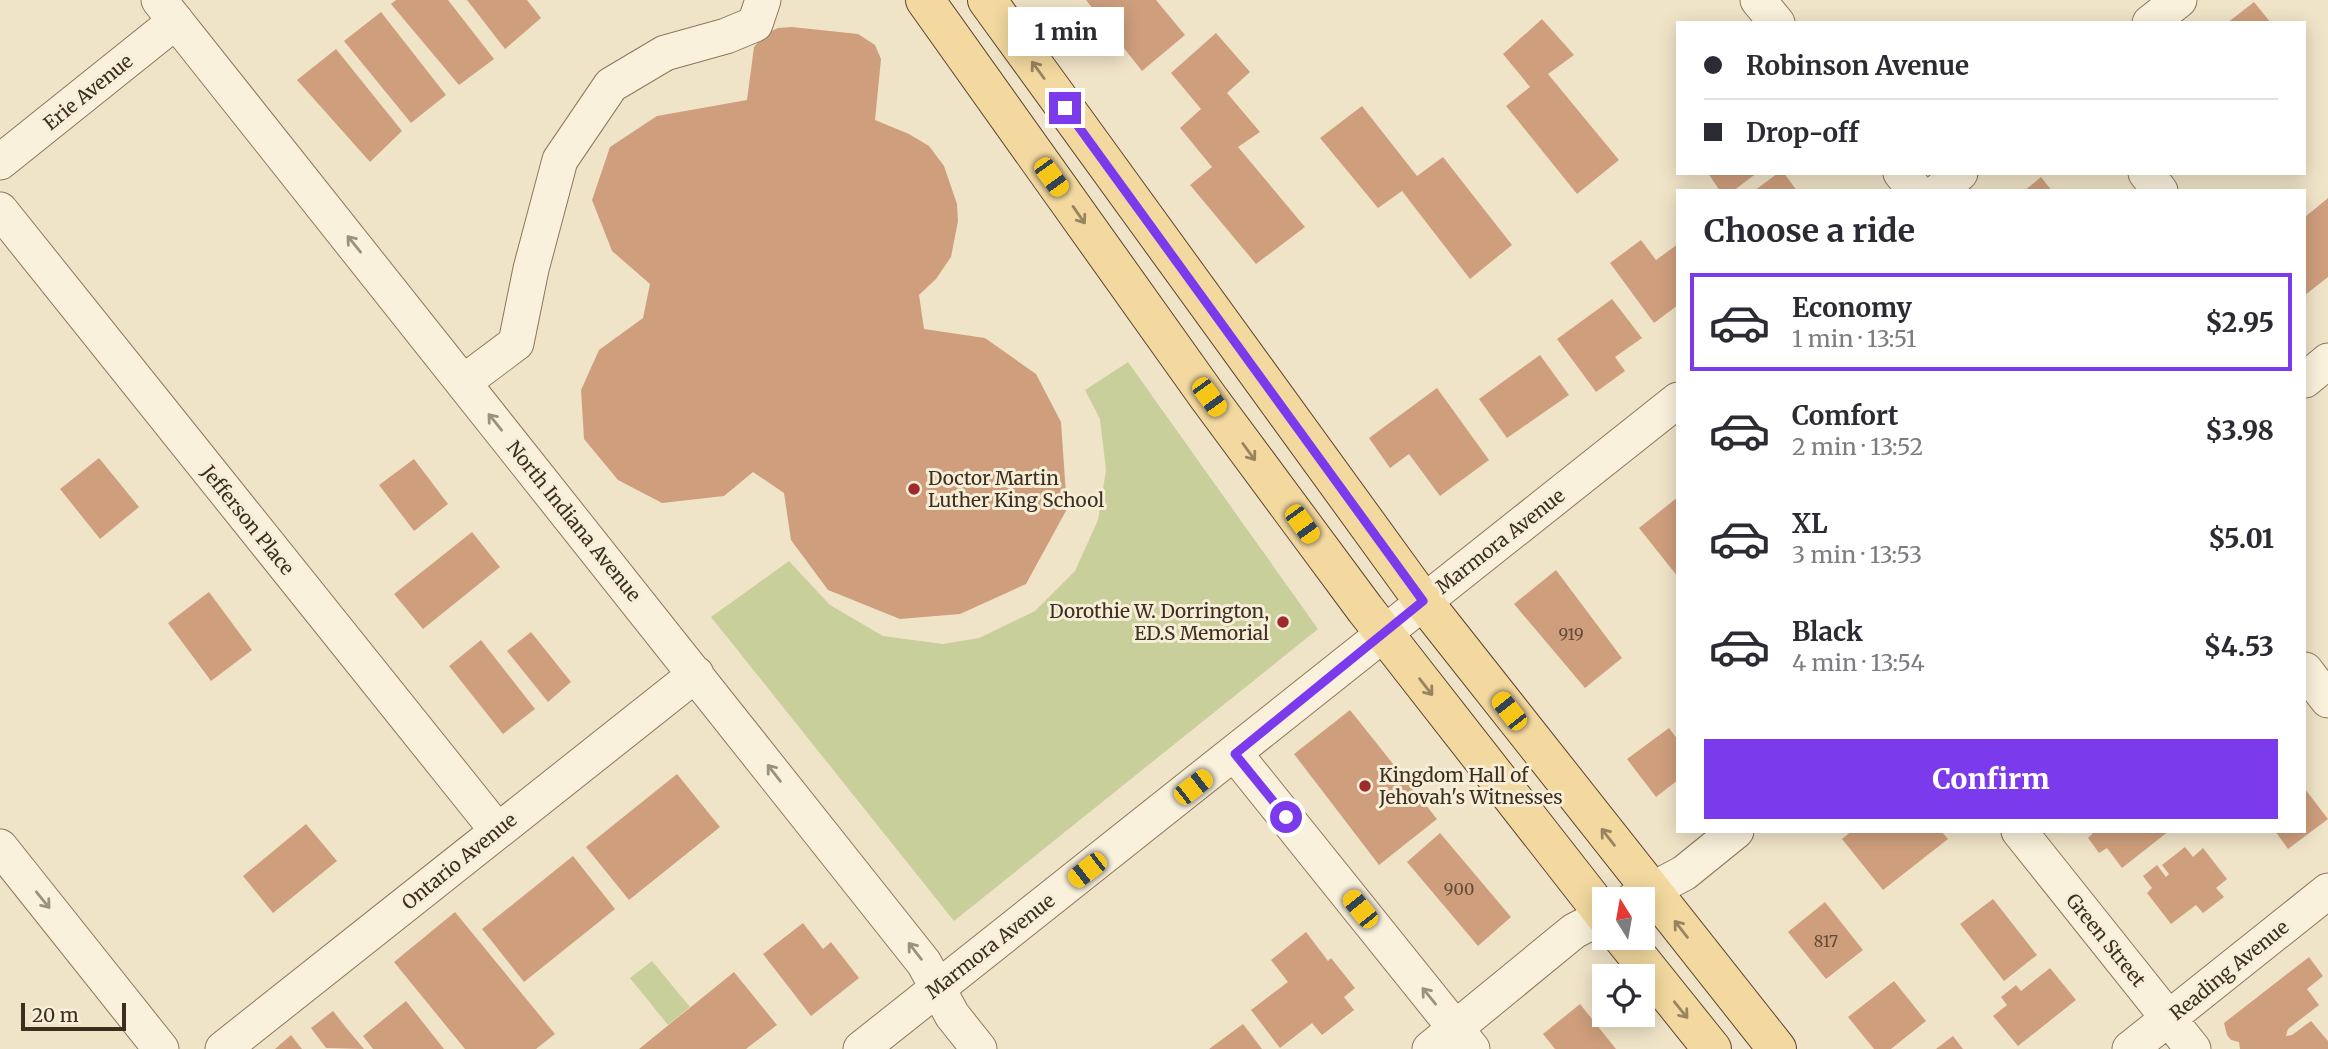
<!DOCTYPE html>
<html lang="en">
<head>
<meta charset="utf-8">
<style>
  body { margin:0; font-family:Merriweather,serif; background:#f7f7f7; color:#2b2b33; height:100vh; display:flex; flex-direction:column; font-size:26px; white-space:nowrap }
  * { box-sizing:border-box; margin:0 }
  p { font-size:23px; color:#7c7c81 }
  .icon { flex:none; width:38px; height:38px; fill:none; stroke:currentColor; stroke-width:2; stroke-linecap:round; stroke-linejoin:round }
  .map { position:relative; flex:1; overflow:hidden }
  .drawer { position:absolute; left:1676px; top:189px; width:630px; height:644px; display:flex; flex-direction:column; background:#fff; border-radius:0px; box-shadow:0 4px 18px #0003 }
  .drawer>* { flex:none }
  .top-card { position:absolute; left:1676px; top:21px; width:630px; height:154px; border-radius:0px; box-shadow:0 4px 18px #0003; display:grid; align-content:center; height:154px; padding:0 28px; background:#fff }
  .needle { width:46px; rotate:349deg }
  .buttons { position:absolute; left:1592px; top:887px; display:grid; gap:14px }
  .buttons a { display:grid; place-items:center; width:63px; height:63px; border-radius:0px; background:#fff; box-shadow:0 4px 18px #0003; font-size:35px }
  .scale { position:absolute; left:21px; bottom:18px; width:105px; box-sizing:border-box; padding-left:7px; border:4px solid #3d2e20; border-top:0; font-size:19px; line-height:24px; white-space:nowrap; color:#3d2e20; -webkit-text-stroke:5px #f7eed8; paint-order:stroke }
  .end { position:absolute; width:32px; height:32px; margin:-16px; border:9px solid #7c3aed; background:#fff; box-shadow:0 0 0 4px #fff }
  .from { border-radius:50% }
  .bubble { position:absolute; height:49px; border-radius:0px; background:#fff; box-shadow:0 4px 18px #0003; font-size:23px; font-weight:800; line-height:49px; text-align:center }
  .car { position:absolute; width:21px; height:42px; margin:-21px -10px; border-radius:9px; box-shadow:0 0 5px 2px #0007; background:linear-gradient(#f5c518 24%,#345 0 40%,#f5c518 0 76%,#345 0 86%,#f5c518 0) }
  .top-card b { display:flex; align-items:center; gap:24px; height:66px; font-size:26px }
  .top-card b+b { border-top:2px solid #e1e1e2 }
  .top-card i { width:18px; height:18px; background:#2b2b33 }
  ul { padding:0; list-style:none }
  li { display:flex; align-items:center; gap:21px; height:98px; margin:0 14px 10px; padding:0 14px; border:4px solid transparent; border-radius:0px }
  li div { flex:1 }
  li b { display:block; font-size:26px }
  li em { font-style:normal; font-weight:800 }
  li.active { border-color:#7c3aed }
  li>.icon { width:63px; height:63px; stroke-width:1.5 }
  h2 { padding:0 28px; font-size:32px; line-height:84px }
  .button { display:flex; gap:14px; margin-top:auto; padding:14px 28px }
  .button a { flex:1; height:80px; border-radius:0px; background:#7c3aed; color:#fff; font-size:28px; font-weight:800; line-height:80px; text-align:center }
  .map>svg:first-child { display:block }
  .green { fill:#c9cf9b }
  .building { fill:#cf9f7d }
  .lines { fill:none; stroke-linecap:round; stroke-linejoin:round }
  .minor-casing { stroke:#8d765c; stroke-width:37 }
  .major-casing { stroke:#5b4430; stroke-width:40 }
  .minor { stroke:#faf1dc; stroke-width:35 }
  .major { stroke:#f3d9a0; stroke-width:38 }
  .oneway { stroke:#988460 }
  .oneway2 { stroke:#9c907e }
  .route { stroke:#7c3aed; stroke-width:9 }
  .poi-dot { fill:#9e2a2b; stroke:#f7eed8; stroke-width:2.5 }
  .labels { text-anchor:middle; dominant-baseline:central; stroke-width:6; stroke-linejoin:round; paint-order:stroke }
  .number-label { font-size:16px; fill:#624a37 }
  .street-label { font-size:19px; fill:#3d2e20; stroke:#f7eed8 }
  .poi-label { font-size:19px; fill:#3d2e20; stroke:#f7eed8; text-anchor:start }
</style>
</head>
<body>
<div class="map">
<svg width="2328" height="1049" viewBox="0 0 2328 1049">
  <rect width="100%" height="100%" fill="#f0e4c8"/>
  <!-- green -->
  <path class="green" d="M 1128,362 L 1318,629 L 954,921 L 711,617 L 789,561 L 830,605 L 883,636 L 943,644 L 979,638 L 1035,611 L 1075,571 L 1098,520 L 1106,470 L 1100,419 L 1085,390 Z
    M 652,961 L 690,1007 L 668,1025 L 630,978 Z"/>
  <!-- building -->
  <path class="building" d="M 396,0 L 448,0 L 494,59 L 459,85 L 391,4 Z
    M 467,0 L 527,0 L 541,18 L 505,49 Z
    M 1086,0 L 1156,0 L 1185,35 L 1142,71 Z
    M 2254,2 L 2271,23 L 2227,23 Z
    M 381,12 L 446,95 L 411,123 L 344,41 Z
    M 1542,19 L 1574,55 L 1548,74 L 1619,160 L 1577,194 L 1506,106 L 1530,87 L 1503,54 Z
    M 792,27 L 858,34 L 875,45 L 881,59 L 875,120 L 909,134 L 929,146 L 944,166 L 957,204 L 958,221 L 951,257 L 936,279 L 919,295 L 924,329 L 985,338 L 1036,374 L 1061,422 L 1067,509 L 1026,584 L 960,614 L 900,619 L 828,590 L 791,540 L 784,493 L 753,472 L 724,496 L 662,503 L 618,480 L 584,439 L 581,390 L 599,350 L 643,318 L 650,284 L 612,251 L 592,200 L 610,147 L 657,116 L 747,100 L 754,47 L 765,34 L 778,28 Z
    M 1216,33 L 1250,72 L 1227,93 L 1260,132 L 1238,147 L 1305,227 L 1256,264 L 1190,185 L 1212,167 L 1180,128 L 1201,109 L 1171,73 Z
    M 336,49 L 402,131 L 370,162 L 297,80 Z
    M 1362,106 L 1417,176 L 1443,157 L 1512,245 L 1470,279 L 1402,191 L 1378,208 L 1320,138 Z
    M 1708,173 L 1757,173 L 1733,191 L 1720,191 Z
    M 1778,173 L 1784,173 L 1797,191 L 1754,191 Z
    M 2041,177 L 2052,191 L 2024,191 Z
    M 2328,198 L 2328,277 L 2305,295 L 2305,217 Z
    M 1641,240 L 1656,260 L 1678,244 L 1678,305 L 1654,323 L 1610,263 Z
    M 1612,299 L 1642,338 L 1615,357 L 1625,371 L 1596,392 L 1557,339 Z
    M 1540,355 L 1569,395 L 1507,438 L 1479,399 Z
    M 1437,388 L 1489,460 L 1440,496 L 1409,454 L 1390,468 L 1369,438 Z
    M 99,458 L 139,507 L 100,539 L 60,489 Z
    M 414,459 L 448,504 L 414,531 L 379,485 Z
    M 1678,497 L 1678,577 L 1639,528 Z
    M 472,532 L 500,567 L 423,629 L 394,594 Z
    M 1556,570 L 1622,658 L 1585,688 L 1514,604 Z
    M 209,592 L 252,650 L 211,681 L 168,623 Z
    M 531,632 L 571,682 L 548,702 L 507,651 Z
    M 481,640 L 535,709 L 503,734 L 449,666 Z
    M 1350,710 L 1437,819 L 1379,865 L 1294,754 Z
    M 1669,728 L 1678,740 L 1678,780 L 1656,797 L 1627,759 Z
    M 677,774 L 720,827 L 629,900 L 586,847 Z
    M 2305,789 L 2328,819 L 2288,849 L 2275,831 L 2305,831 Z
    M 306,824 L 337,861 L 273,913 L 243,876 Z
    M 1852,831 L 1941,831 L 1948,839 L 1883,890 L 1842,839 Z
    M 2095,831 L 2169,831 L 2122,868 L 2107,848 L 2099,853 L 2088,838 Z
    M 1440,833 L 1511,917 L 1478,946 L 1407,862 Z
    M 2185,847 L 2193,857 L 2203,848 L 2227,879 L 2216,888 L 2224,897 L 2203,913 L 2196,905 L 2171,924 L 2147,893 L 2152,888 L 2143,876 L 2157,865 L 2166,877 L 2169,874 L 2162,865 Z
    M 573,856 L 615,909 L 524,982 L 482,929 Z
    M 1993,899 L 2037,955 L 2004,981 L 1960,924 Z
    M 1825,902 L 1863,950 L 1826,979 L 1788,932 Z
    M 455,912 L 555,1034 L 536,1049 L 465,1049 L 394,962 Z
    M 803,923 L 823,949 L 831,942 L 859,978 L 811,1016 L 763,954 Z
    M 1306,932 L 1328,961 L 1331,958 L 1355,988 L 1344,997 L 1354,1010 L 1322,1035 L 1312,1023 L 1280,1048 L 1251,1010 L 1288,982 L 1271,960 Z
    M 2309,957 L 2323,976 L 2307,989 L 2319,1005 L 2288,1029 L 2286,1036 L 2292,1035 L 2311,1021 L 2328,1041 L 2328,1049 L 2240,1049 L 2239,1042 L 2231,1040 L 2227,1035 L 2224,1023 Z
    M 2050,968 L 2076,1000 L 2018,1046 L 1993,1016 L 2007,1005 L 2001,997 L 2016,985 L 2021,991 Z
    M 734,972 L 777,1025 L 746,1049 L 639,1049 Z
    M 1894,981 L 1926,1021 L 1891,1049 L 1874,1049 L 1848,1017 Z
    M 406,1001 L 444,1049 L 373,1049 L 363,1036 Z
    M 1580,1004 L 1616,1049 L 1555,1049 L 1543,1034 Z
    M 333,1011 L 348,1030 L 364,1049 L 326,1048 L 311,1028 Z
    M 1243,1024 L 1262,1049 L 1209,1049 Z
    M 291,1035 L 302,1049 L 275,1049 Z
    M 1953,1036 L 1963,1049 L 1936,1049 Z"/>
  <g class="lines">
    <defs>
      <path id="minor" d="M 159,0 L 924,963 L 952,1015 L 979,1049
        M 1758,0 L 1777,23
        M 2150,23 L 2179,0
        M 0,162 L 176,21
        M 1901,173 L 1916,191
        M 2146,173 L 2160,191
        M 1939,191 L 1960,173
        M 0,210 L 497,830
        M 2305,380 L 2328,361
        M 464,382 L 516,343 L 531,269 L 560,160 L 611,85 L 665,53 L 726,36 L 755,24 L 763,0
        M 2305,670 L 2328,700
        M 1235,754 L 1472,1049
        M 2019,831 L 2193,1049
        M 0,847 L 161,1049
        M 1633,900 L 1684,873 L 1736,831
        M 223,1049 L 696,674
        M 861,1049 L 1678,400
        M 1430,1049 L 1574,931 L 1605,915
        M 2130,1049 L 2328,891"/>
      <path id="major" d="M 925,0 L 1208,397 L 1365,609 L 1605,916
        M 987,0 L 1423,601 L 1777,1049
        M 1623,938 L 1712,1049"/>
    </defs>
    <!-- minor casing -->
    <use href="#minor" class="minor-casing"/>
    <!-- major casing -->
    <use href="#major" class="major-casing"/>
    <!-- minor -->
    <use href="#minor" class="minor"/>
    <!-- major -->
    <use href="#major" class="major"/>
  </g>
  <!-- one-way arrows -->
  <defs><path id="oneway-shaft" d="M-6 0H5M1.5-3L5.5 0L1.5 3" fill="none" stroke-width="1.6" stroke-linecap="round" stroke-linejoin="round" transform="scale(1.75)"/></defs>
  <g class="oneway">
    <use href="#oneway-shaft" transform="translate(1038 70) rotate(-126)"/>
    <use href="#oneway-shaft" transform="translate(1079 215) rotate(55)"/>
    <use href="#oneway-shaft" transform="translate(1249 452) rotate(54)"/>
    <use href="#oneway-shaft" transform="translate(1426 687) rotate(52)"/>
    <use href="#oneway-shaft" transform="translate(1608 837) rotate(-128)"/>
    <use href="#oneway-shaft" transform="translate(1681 929) rotate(-128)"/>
    <use href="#oneway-shaft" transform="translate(1681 1010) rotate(51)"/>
  </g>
  <g class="oneway2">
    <use href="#oneway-shaft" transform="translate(354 244) rotate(-129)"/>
    <use href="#oneway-shaft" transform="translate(495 422) rotate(-129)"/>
    <use href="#oneway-shaft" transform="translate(774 773) rotate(-128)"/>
    <use href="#oneway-shaft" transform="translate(43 900) rotate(51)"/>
    <use href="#oneway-shaft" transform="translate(915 951) rotate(-128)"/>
    <use href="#oneway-shaft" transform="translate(1429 996) rotate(-129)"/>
  </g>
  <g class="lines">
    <!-- route -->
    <path class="route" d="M 1065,108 L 1423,601 L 1235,754 L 1286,817"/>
  </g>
  <!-- markers -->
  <g class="poi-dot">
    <circle cx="914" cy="489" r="7"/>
    <circle cx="1283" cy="622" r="7"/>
    <circle cx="1365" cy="786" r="7"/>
  </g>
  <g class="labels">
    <!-- number labels -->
    <g class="number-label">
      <text x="1571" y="634">919</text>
      <text x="1459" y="889">900</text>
      <text x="1826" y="941">817</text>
    </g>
    <!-- street labels -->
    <g class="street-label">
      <text transform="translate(88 92) rotate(-39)">Erie Avenue</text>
      <text transform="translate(248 520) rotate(51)">Jefferson Place</text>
      <text transform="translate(574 521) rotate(51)">North Indiana Avenue</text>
      <text transform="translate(1500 541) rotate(-38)">Marmora Avenue</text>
      <text transform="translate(459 861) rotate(-39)">Ontario Avenue</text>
      <text transform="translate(2106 940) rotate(51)">Green Street</text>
      <text transform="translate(990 946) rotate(-38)">Marmora Avenue</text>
      <text transform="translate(2229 970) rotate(-39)">Reading Avenue</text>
    </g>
    <!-- poi labels -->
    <g class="poi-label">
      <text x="928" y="478">Doctor Martin<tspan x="928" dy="22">Luther King School</tspan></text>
      <text x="1269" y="611" text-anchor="end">Dorothie W. Dorrington,<tspan x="1269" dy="22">ED.S Memorial</tspan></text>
      <text x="1379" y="775">Kingdom Hall of<tspan x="1379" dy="22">Jehovah's Witnesses</tspan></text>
    </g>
  </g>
</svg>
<div class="buttons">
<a><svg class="needle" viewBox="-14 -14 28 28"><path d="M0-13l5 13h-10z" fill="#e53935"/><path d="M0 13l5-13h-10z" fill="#7c7c81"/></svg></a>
<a><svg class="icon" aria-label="locate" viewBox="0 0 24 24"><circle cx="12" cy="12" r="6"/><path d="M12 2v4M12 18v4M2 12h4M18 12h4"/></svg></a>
</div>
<div class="scale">20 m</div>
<i class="end from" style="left:1286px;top:817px"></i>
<i class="end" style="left:1065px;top:108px"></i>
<div class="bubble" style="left:1008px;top:7px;width:116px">1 min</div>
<i class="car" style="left:1051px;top:177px;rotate:144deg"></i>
<i class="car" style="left:1209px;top:397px;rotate:144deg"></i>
<i class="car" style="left:1302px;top:524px;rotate:144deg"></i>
<i class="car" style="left:1509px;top:711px;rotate:322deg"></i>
<i class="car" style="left:1193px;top:787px;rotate:52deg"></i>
<i class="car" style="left:1087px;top:870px;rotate:232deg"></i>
<i class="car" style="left:1360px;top:909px;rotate:321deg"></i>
<div class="top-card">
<b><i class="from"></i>Robinson Avenue</b>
<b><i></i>Drop-off</b>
</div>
<section class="drawer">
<h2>Choose a ride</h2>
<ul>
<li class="active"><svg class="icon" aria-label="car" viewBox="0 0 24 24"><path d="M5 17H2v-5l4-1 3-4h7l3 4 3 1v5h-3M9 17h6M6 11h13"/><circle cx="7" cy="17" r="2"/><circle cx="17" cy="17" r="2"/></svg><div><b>Economy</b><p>1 min · 13:51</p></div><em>$2.95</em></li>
<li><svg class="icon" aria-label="car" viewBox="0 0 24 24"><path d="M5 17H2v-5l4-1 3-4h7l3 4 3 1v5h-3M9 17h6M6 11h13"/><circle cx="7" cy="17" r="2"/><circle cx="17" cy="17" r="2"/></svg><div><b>Comfort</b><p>2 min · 13:52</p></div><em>$3.98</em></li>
<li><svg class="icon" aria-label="car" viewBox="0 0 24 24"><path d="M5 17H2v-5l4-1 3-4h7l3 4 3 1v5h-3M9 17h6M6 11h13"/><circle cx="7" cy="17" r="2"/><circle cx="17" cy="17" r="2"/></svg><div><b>XL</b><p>3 min · 13:53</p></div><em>$5.01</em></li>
<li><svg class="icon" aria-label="car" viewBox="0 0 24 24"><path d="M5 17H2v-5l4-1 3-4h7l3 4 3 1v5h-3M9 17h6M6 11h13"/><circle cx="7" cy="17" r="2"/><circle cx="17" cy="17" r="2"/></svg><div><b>Black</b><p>4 min · 13:54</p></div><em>$4.53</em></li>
</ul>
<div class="button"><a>Confirm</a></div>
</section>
</div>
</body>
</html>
